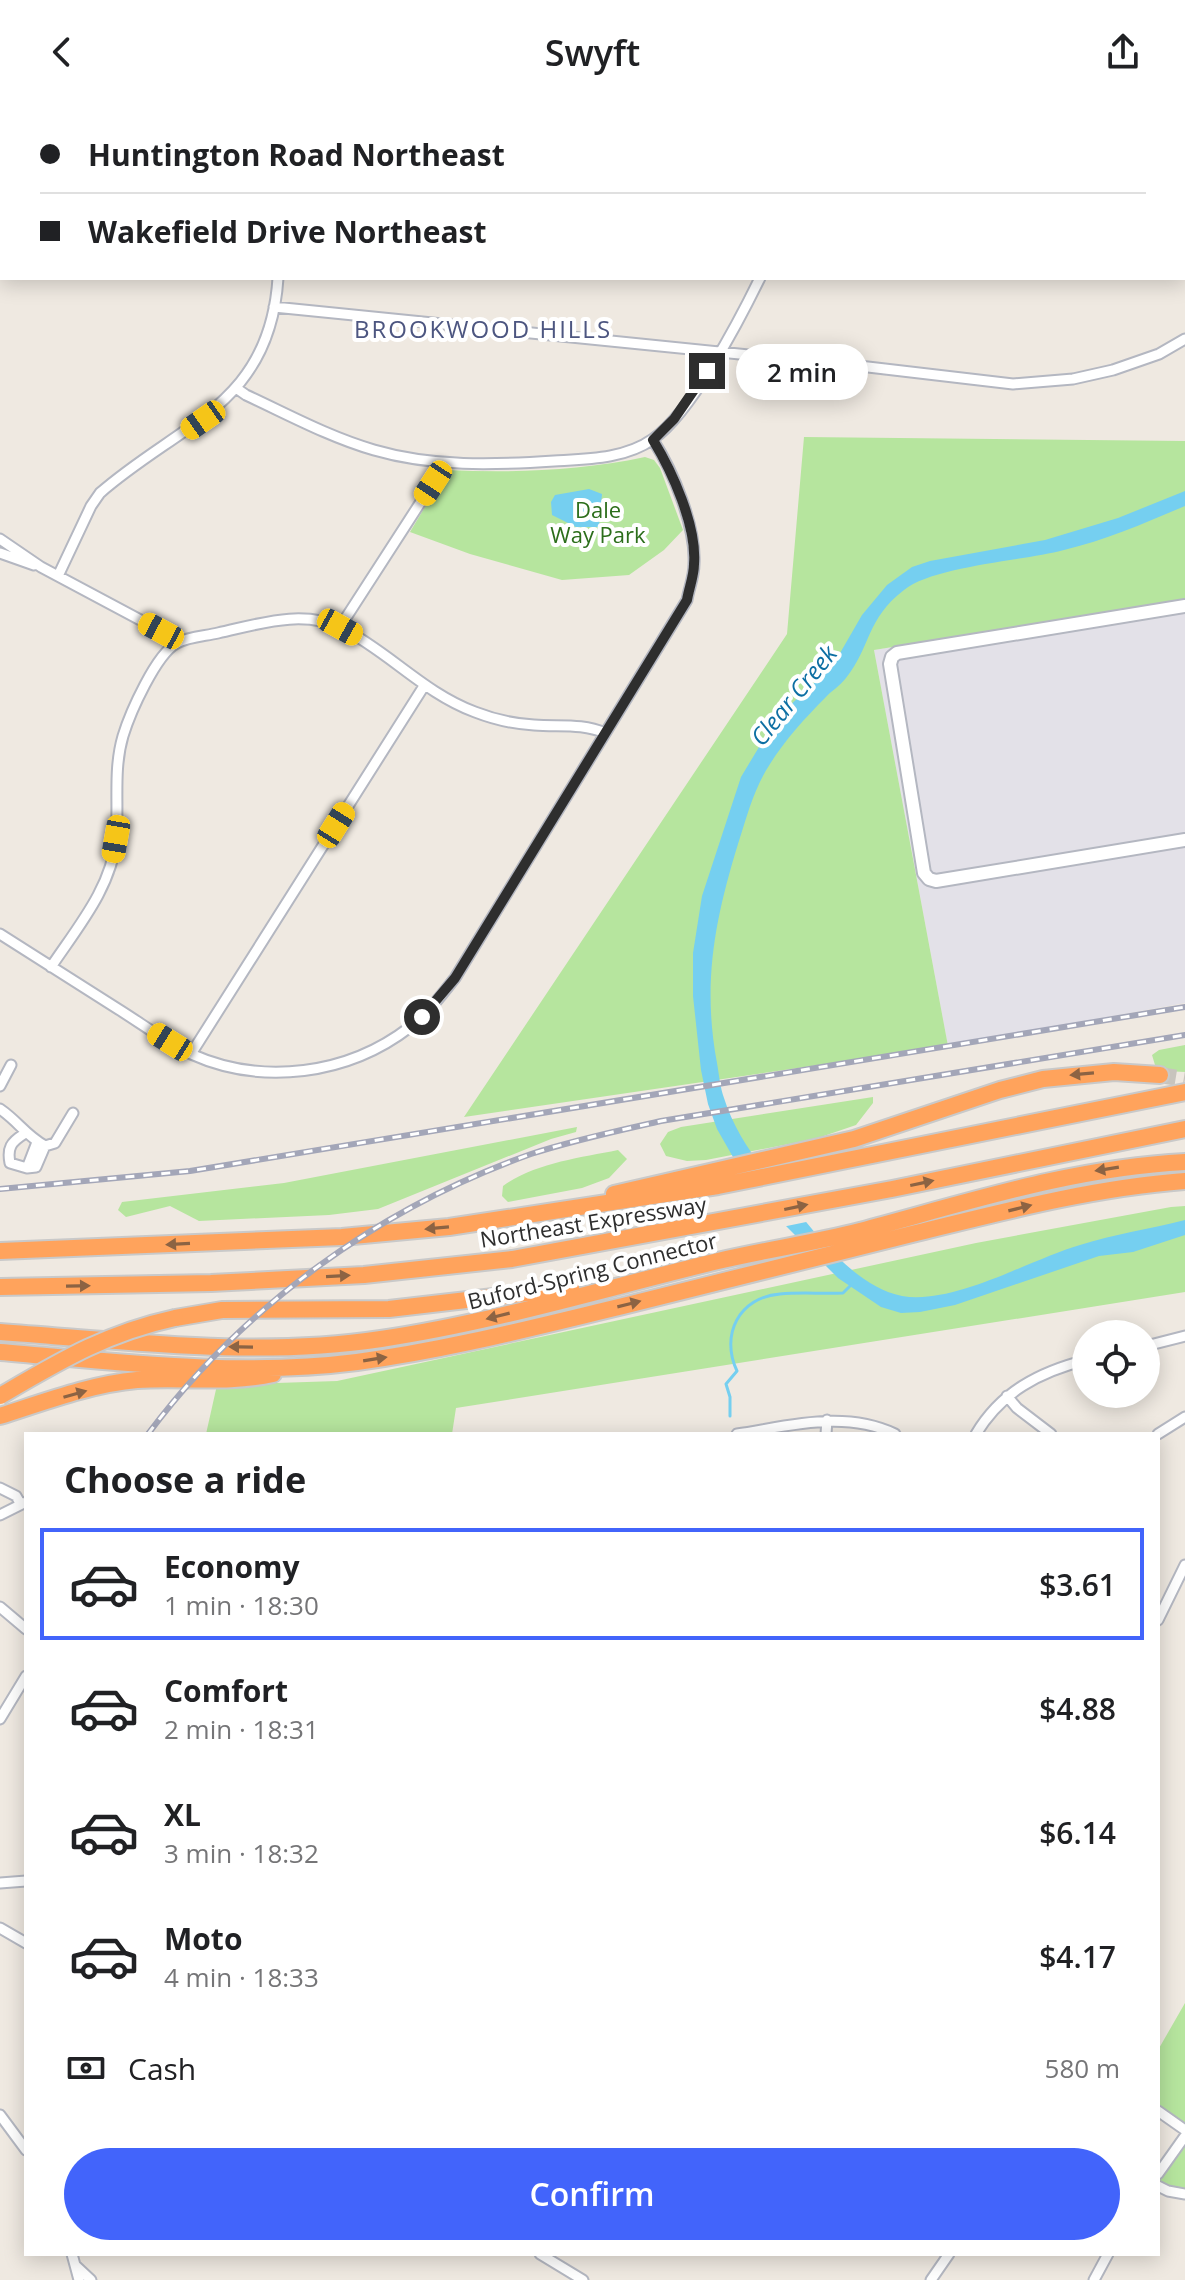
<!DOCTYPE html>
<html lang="en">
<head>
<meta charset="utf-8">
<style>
  body { margin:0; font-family:"Open Sans",sans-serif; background:#f2f2f2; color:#202124; height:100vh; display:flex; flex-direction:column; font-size:30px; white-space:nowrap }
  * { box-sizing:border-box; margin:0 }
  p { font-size:26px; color:#757577 }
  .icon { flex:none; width:44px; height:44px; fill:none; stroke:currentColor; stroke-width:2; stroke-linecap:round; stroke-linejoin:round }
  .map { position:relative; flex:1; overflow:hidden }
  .details { position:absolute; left:24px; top:1328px; width:1136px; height:824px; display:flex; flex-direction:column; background:#fff; border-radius:0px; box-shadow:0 4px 20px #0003 }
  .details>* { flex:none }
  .hud { position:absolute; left:0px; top:0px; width:1186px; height:176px; box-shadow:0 4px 20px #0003; display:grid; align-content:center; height:176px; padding:0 40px; background:#fff }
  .tools { position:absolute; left:1072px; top:1216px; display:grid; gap:16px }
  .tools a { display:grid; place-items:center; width:88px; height:88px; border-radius:50%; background:#fff; box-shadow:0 4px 20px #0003; font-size:40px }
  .end { position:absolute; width:36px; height:36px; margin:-18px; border:10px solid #2e2e2e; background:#fff; box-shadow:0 0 0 4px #fff }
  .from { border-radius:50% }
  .bubble { position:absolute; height:56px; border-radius:28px; background:#fff; box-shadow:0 4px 20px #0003; font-size:26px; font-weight:600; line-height:56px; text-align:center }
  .car { position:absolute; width:24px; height:48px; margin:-24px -12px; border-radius:10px; box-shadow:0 0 6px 2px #0007; background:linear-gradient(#f5c518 24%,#345 0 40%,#f5c518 0 76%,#345 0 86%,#f5c518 0) }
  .hud b { display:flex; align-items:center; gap:28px; height:76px; font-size:30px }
  .hud b+b { border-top:2px solid #e0e0e0 }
  .hud i { width:20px; height:20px; background:#202124 }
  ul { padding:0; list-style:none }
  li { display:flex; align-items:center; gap:24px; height:112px; margin:0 16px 12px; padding:0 24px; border:4px solid transparent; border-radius:0px }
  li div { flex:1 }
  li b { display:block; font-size:30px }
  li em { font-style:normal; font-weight:600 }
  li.active { border-color:#4264fb }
  li>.icon { width:72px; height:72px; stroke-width:1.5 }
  h2 { padding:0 40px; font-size:36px; line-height:96px }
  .pay { display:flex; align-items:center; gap:20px; height:88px; padding:0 40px; font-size:30px }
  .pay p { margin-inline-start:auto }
  .cta { display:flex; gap:16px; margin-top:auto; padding:16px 40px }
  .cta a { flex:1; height:92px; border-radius:48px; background:#4264fb; color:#fff; font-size:32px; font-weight:600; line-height:92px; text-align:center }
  header { display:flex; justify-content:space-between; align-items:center; height:104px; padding:0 40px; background:#fff; font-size:36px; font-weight:600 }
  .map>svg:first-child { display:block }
  .industrial { fill:#e3e1e8 }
  .green { fill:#b6e59e }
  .water { fill:#75cff0 }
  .pier { fill:#efe9e1 }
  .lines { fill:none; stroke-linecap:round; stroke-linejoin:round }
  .stream { stroke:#75cff0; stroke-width:3 }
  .highway-tunnel { stroke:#c8c4bd; stroke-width:16; stroke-dasharray:16 8; stroke-linecap:butt }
  .street-casing { stroke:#b4b7c1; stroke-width:13 }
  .secondary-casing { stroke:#b4b7c1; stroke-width:16 }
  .highway-casing { stroke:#c9c9c9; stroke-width:20 }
  .street { stroke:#fff; stroke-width:9 }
  .secondary { stroke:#fff; stroke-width:12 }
  .highway { stroke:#ffa35c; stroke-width:16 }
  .rail-casing { stroke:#a3a6b8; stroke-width:6 }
  .rail { stroke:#fff; stroke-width:3; stroke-dasharray:9; stroke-linecap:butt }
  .highway-bridge-casing { stroke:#c9c9c9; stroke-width:20; stroke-linecap:butt }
  .highway-bridge { stroke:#ffa35c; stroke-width:16 }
  .oneway { fill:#8c6343 }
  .route { stroke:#2e2e2e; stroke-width:10 }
  .labels { text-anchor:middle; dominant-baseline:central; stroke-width:8; stroke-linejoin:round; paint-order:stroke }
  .park-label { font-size:22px; fill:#2c6e1b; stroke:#fff }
  .street-label { font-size:22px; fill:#2e2e2e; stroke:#fff }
  .neighbourhood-label { font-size:24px; letter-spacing:2px; fill:#4d5680; stroke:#fff }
  .water-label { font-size:24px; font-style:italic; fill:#0d6fa3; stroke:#fff }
</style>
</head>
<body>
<header><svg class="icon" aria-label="back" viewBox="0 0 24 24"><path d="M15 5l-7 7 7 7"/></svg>Swyft<svg class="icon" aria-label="share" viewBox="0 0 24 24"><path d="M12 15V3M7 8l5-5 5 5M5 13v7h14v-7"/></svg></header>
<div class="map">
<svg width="1185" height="2176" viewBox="0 0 1185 2176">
  <rect width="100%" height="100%" fill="#efe9e1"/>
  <!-- industrial -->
  <path class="industrial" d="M 1185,496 L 1185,899 L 948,942 L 874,546 Z"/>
  <!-- green -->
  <path class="green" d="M 804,333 L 1185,337 L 1185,496 L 874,546 L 948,942 L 464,1013 L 787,530 Z
    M 645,353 L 654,356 L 660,364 L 683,426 L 664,446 L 629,471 L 562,476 L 470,450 L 410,428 L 447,366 C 514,369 579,367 645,353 Z
    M 1185,941 L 1185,968 L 1165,967 L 1155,961 L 1152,951 L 1159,946 Z
    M 873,993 L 873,999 L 856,1021 L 815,1035 L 706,1056 L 687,1057 L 666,1052 L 660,1040 L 668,1028 L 681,1023 Z
    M 577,1023 L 576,1028 L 551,1035 L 378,1105 L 329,1111 L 199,1117 L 170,1102 L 126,1113 L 118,1106 L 122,1098 L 284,1079 Z
    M 618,1046 L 627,1055 L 609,1074 L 582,1084 L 508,1098 L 502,1092 L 503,1082 C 535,1059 579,1054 618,1046 Z
    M 1185,1102 L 1185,1188 L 456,1304 L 452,1330 L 206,1330 L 217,1281 L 337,1277 L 976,1139 L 1171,1103 Z
    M 1185,1899 L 1185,2023 L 1158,2003 L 1158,1946 Z
    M 1185,2032 L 1185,2089 L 1158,2078 L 1158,2067 Z"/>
  <!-- water -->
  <path class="water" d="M 589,385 L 602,390 L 599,423 L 576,423 L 552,411 L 551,398 L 555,391 Z
    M 1185,387 L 1185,402 C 1145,419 1106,436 1064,446 C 1023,457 934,462 904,486 C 866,515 871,543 846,574 C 840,582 831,587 825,594 C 805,614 785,636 770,660 C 754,684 747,712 738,740 C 715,815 702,879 717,959 C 719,970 720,983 724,994 C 737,1036 766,1069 793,1102 C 821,1136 857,1183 902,1192 C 954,1201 1029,1156 1080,1141 C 1114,1130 1150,1125 1185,1116 L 1185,1131 L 1133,1148 L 1099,1152 L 955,1201 L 920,1208 L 901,1209 L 881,1203 L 838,1174 L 777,1113 L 733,1053 L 717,1025 L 708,1000 L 701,966 L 693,892 L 693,849 L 702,792 L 741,673 L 765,633 L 788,603 L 832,563 L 862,511 L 887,481 L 912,463 L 930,457 L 1045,436 L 1118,414 Z"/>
  <!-- pier -->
  <path class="pier" d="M 756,1048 L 767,1064 L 811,1117 L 782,1123 L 729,1054 Z"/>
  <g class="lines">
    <!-- stream -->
    <path class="stream" d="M 730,1312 L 730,1293 L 726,1280 L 737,1267 C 720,1231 739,1193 780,1190 C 801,1188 822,1190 843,1189 L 850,1182"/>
    <!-- highway-tunnel -->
    <path class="highway-tunnel" d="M 1160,971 L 1185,975"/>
    <defs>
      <path id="street" d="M 211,0 L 213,2
        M 459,0 L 464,2
        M 939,2 L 940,0
        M 1184,96 L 1185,97
        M 274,203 L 868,263 L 1013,280 L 1073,275 L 1113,266 L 1159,250 L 1185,235
        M 236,284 L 246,291 C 287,310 329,333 374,346 C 432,363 494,361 554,357 C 587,355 625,355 653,335 C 691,309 739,217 760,174
        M 0,435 L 41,463 L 161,527 L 177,539
        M 0,449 L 34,461
        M 58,472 L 91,402 L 100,389 C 180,319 270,301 278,174
        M 340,523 L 433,379 L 441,358
        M 0,830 C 39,855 79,880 118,905 C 142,920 166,938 191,950 C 262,982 348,971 410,923 C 428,909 441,892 455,874 L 687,496 C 689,484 694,473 694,460 C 696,422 673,367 653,336
        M 51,863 C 77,824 112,783 116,735 C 119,700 113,666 123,632 C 130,609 156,550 177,539 C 188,533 205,532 218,529 C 259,520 302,505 342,524 C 389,548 424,589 475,608 C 493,615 514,620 534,621 C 559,623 582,619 605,629
        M 191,950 L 424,582
        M 0,982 L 11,961
        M 0,1005 C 19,1018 24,1030 45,1042 L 36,1063 L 27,1064 L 37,1038
        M 24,1030 C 11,1038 7,1044 10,1059 L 27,1064
        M 45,1042 L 55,1039 L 73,1009
        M 1146,1242 L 1185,1232
        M 1007,1292 L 1017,1304 L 1051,1330
        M 737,1330 C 790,1322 844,1306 895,1330
        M 826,1330 L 827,1316
        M 976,1330 C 1001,1288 1039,1268 1086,1256
        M 1158,1330 L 1185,1313
        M 0,1384 L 16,1392 L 20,1399
        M 0,1411 L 26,1398
        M 0,1503 L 26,1525
        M 1158,1516 L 1185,1461
        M 0,1615 L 26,1572
        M 0,1779 L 26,1777
        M 0,1824 L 26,1839
        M 1158,2007 L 1185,2026
        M 0,2011 L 26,2046
        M 1158,2070 L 1185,2032
        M 1158,2082 L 1168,2087 L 1185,2090
        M 72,2150 L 79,2176
        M 540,2150 L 583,2176
        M 76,2162 L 91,2176
        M 931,2176 L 949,2150
        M 1094,2176 L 1108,2150"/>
      <path id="secondary" d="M 0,122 L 2,126
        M 1185,502 L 897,549 L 892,553 L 890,560 L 924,769 L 929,775 L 936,777 L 1185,736"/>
      <path id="highway" d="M 122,2 L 124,0
        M 0,154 L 2,151
        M 614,1090 L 854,1035 L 1000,986 L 1043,975 L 1114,968 L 1160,971
        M 0,1147 L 342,1133 L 449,1123 L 718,1082 L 1185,988
        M 0,1183 L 211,1179 L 364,1171 L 512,1155 L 892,1085 L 1185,1025
        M 175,1214 L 222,1206 L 389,1205 L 571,1184
        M 0,1228 C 126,1237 255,1254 381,1235 C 495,1218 606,1184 718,1157 C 765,1146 813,1139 860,1127 C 969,1098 1071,1064 1185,1058
        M 0,1248 C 118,1258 239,1273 357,1258 C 447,1246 535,1223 623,1202 C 720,1178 816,1154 912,1130 C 1002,1108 1092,1084 1185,1077
        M 0,1312 C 44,1298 91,1280 137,1276 C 182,1273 229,1280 273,1270"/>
    </defs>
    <!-- street casing -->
    <use href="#street" class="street-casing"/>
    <!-- secondary casing -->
    <use href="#secondary" class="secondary-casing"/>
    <!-- highway casing -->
    <use href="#highway" class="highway-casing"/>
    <!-- street -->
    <use href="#street" class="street"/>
    <!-- secondary -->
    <use href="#secondary" class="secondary"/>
    <!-- highway -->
    <use href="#highway" class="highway"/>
    <defs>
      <path id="rail" d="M 0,1085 L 190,1067 L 1185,903
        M 148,1330 C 243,1202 381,1103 531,1050 C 574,1036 617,1027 661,1017 L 1185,931"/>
    </defs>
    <!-- rail casing -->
    <use href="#rail" class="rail-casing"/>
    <!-- rail -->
    <use href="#rail" class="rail"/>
    <defs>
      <path id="highway-bridge" d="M 0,1292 C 60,1257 106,1229 175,1214"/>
    </defs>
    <!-- highway-bridge casing -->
    <use href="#highway-bridge" class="highway-bridge-casing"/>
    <!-- highway-bridge -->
    <use href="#highway-bridge" class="highway-bridge"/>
  </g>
  <!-- one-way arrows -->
  <defs><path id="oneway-solid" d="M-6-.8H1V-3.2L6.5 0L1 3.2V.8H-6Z" transform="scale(2)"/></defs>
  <g class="oneway">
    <use href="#oneway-solid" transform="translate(1082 970) rotate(175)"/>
    <use href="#oneway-solid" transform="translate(1107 1065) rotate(171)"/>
    <use href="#oneway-solid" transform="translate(922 1079) rotate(-12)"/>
    <use href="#oneway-solid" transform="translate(796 1103) rotate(-12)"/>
    <use href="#oneway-solid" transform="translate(1020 1104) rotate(-14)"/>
    <use href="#oneway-solid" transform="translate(437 1124) rotate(175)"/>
    <use href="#oneway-solid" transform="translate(178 1140) rotate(177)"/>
    <use href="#oneway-solid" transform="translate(338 1172) rotate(-3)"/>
    <use href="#oneway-solid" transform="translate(78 1182) rotate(-1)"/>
    <use href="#oneway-solid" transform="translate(629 1200) rotate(-14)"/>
    <use href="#oneway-solid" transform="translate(498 1212) rotate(166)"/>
    <use href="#oneway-solid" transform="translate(241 1243) rotate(-179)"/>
    <use href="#oneway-solid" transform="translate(375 1255) rotate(-9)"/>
    <use href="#oneway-solid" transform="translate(75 1290) rotate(-16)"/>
  </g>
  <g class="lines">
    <!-- route -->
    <path class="route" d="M 422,913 L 455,874 L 687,496 C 689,484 694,472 694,460 C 697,422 672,367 653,336 L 674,315 L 707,267"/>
  </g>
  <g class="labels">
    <!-- park labels -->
    <g class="park-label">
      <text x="598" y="405">Dale<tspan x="598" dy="25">Way Park</tspan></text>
    </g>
    <!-- street labels -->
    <g class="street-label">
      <text transform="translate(593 1117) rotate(-9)">Northeast Expressway</text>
      <text transform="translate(592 1166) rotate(-14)">Buford-Spring Connector</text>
    </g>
    <!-- neighbourhood labels -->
    <g class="neighbourhood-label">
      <text x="483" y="224">BROOKWOOD HILLS</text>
    </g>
    <!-- water labels -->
    <g class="water-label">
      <text transform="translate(793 591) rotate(-51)">Clear Creek</text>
    </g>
  </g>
</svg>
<div class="tools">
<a><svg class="icon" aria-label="locate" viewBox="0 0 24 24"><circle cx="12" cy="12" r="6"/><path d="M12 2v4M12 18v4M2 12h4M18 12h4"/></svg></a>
</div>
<i class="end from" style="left:422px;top:913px"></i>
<i class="end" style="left:707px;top:267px"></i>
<div class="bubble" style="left:736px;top:240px;width:132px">2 min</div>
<i class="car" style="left:203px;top:316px;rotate:235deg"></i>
<i class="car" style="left:433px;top:379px;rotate:213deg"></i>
<i class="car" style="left:340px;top:523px;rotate:119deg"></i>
<i class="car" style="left:161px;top:527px;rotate:298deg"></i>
<i class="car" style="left:336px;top:721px;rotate:32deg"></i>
<i class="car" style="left:116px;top:735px;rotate:190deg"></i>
<i class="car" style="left:170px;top:938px;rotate:302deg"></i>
<div class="hud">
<b><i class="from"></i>Huntington Road Northeast</b>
<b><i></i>Wakefield Drive Northeast</b>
</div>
<section class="details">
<h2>Choose a ride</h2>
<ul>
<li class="active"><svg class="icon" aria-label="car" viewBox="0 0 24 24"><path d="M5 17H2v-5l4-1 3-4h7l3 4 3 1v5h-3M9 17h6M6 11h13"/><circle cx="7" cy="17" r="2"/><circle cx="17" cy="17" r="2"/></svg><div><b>Economy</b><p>1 min · 18:30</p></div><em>$3.61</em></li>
<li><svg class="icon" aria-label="car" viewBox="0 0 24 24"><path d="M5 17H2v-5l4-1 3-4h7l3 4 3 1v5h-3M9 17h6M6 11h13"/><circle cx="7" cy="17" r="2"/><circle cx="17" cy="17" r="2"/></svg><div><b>Comfort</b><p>2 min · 18:31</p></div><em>$4.88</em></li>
<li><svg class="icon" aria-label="car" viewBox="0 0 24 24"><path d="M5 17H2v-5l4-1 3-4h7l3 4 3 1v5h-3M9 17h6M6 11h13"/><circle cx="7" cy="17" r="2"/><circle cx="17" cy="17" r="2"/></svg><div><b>XL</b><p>3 min · 18:32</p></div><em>$6.14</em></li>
<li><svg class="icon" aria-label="car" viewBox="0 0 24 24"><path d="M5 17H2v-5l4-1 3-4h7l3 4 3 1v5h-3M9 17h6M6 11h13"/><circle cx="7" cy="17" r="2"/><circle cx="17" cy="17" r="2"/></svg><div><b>Moto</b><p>4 min · 18:33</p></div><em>$4.17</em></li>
</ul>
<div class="pay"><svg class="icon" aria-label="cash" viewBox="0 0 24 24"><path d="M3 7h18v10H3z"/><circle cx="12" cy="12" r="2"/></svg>Cash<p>580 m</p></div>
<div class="cta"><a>Confirm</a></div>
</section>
</div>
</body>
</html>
